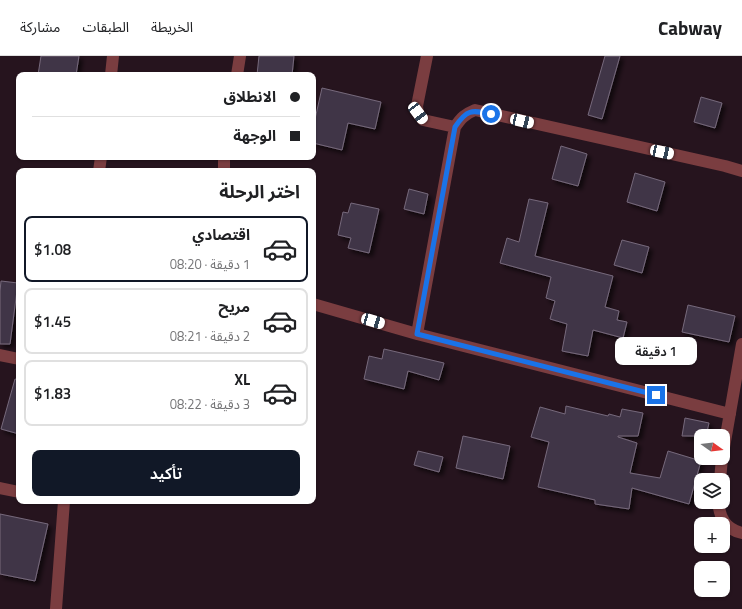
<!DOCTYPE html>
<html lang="ar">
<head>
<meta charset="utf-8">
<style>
  body { margin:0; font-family:"Titillium Web","Noto Sans Arabic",sans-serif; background:#f2f2f2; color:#202124; direction:rtl; height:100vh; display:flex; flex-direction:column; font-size:15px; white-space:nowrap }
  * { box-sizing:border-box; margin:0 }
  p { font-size:13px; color:#757577 }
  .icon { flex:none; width:22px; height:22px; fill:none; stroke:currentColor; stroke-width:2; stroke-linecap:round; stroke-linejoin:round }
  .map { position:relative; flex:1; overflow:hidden; direction:ltr }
  .sheet { position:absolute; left:16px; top:112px; width:300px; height:336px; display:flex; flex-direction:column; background:#fff; border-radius:8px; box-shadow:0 1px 3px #0004; direction:rtl }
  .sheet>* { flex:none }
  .banner { position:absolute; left:16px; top:16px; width:300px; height:88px; border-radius:8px; box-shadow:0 1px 3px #0004; direction:rtl; display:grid; align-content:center; height:88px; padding:0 16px; background:#fff }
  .needle { width:26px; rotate:104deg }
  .buttons { position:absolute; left:694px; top:373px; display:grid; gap:8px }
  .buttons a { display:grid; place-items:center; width:36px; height:36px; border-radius:8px; background:#fff; box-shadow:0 1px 3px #0004; font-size:20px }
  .end { position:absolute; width:18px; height:18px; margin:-9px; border:5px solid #1a73e8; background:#fff; box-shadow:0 0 0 2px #fff }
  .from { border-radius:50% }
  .bubble { position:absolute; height:28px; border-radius:8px; background:#fff; box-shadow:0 1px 3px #0004; font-size:13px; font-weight:600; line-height:28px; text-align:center; direction:rtl }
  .car { position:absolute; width:12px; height:24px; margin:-12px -6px; border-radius:5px; box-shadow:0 0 3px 1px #0007; background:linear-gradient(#fff 24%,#345 0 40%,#fff 0 76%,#345 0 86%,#fff 0) }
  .banner b { display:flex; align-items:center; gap:14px; height:38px; font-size:15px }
  .banner b+b { border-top:1px solid #e0e0e0 }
  .banner i { width:10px; height:10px; background:#202124 }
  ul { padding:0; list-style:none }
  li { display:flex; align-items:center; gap:12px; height:66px; margin:0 8px 6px; padding:0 8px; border:2px solid #e0e0e0; border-radius:8px }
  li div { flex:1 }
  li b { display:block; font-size:15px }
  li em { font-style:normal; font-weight:600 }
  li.selected { border-color:#111827 }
  li>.icon { width:36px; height:36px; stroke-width:1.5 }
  h2 { padding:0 16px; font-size:18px; line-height:48px }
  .cta { display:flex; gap:8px; margin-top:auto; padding:8px 16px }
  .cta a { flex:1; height:46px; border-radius:8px; background:#111827; color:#fff; font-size:16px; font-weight:600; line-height:46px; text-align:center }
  header { display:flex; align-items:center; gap:24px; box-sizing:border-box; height:56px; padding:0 20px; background:#fff; border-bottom:1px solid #e0e0e0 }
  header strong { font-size:19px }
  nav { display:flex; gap:22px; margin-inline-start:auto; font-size:14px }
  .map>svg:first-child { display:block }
  .building { fill:#413647; stroke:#76697c; filter:url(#shadow) }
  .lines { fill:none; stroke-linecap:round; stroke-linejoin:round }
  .street { stroke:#7a3d40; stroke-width:12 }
  .route { stroke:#1a73e8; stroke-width:5 }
</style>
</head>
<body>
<header>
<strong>Cabway</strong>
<nav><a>الخريطة</a><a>الطبقات</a><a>مشاركة</a></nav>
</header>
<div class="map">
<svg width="742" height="553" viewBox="0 0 742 553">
  <defs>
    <filter id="shadow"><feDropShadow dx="3.5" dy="3.5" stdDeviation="2" flood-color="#0009"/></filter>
  </defs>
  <rect width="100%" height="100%" fill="#26141e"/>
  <!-- building -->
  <path class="building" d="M 41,0 L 79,0 L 76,19 L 38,19 Z
    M 259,0 L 294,0 L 292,19 L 257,19 Z
    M 605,0 L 620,0 L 602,63 L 588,59 Z
    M 322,32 L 381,46 L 375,73 L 348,67 L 342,94 L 313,87 L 313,72 Z
    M 701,41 L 722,47 L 715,72 L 694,66 Z
    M 561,90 L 587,98 L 578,130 L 552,123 Z
    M 635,117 L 665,126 L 657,155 L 627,146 Z
    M 409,133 L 428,138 L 424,158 L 404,153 Z
    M 529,143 L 548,147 L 535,200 L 613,220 L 605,251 L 619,255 L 617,264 L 627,266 L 623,282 L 593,274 L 588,300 L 562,295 L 567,268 L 550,263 L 555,245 L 546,242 L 551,221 L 500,207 L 507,182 L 519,186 Z
    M 351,147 L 379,153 L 369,197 L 348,192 L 351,182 L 338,179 L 343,156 L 348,157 Z
    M 622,184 L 649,191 L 642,217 L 614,209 Z
    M 1,225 L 18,227 L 10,288 L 0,288 L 0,235 Z
    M 688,249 L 735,260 L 729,286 L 682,276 Z
    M 384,293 L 444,307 L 439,324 L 408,315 L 404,333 L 364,323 L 369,300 L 382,303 Z
    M 15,323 L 19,324 L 19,378 L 1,373 Z
    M 566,350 L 608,360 L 609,358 L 620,361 L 622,353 L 643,357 L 638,380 L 618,380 L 618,381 L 637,387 L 630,417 L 660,422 L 668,395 L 701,405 L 689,448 L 632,432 L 629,453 L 595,448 L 595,444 L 538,431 L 549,386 L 531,381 L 540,351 L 565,358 Z
    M 685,362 L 709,367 L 706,380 L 682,380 Z
    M 463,380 L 510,390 L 503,423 L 456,412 Z
    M 418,395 L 443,401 L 439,416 L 414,409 Z
    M 0,458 L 48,468 L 35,525 L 0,518 Z"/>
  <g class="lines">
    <!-- street -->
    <path class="street" d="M 427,0 L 417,50 L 418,57 L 423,64 L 455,71
      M 111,19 L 113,0
      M 237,19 L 240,0
      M 99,115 L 101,101
      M 224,115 L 224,101
      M 313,248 L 417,278
      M 0,299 L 19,303
      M 730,358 L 417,278 L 455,71 C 461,62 465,58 475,54 L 725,110 L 742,115
      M 723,397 L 742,288
      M 720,424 L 722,402
      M 0,432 L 19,436
      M 718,446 C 720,462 725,473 742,477
      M 56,553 L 64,445"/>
  </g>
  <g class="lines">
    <!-- route -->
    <path class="route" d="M 491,58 C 471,54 467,53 455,71 L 417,278 L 656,339"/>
  </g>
</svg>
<div class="buttons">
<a><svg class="needle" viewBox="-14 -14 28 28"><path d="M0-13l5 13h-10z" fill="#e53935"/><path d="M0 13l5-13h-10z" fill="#757577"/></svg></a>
<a><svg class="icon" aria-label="layers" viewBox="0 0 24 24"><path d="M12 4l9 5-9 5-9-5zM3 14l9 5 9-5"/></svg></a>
<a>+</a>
<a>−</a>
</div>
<i class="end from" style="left:491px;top:58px"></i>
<i class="end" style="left:656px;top:339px"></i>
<div class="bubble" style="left:615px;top:281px;width:82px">1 دقيقة</div>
<i class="car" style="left:418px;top:57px;rotate:143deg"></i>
<i class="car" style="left:522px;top:65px;rotate:103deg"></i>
<i class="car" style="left:662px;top:96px;rotate:102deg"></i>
<i class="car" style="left:373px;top:265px;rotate:106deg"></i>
<div class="banner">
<b><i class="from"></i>الانطلاق</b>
<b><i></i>الوجهة</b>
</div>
<section class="sheet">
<h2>اختر الرحلة</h2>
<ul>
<li class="selected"><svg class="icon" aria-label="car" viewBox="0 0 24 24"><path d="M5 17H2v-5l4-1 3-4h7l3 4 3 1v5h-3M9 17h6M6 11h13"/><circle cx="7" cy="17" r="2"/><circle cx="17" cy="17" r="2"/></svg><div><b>اقتصادي</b><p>1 دقيقة · 08:20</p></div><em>$1.08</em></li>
<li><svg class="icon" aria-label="car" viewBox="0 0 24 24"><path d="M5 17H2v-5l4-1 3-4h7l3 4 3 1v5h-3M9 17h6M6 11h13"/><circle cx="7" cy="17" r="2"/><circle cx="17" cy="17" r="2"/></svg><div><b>مريح</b><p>2 دقيقة · 08:21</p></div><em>$1.45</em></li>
<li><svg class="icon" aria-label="car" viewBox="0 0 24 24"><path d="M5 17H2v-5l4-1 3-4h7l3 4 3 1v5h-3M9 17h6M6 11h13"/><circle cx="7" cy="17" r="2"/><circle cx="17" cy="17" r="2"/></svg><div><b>XL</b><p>3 دقيقة · 08:22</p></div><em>$1.83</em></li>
</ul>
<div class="cta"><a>تأكيد</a></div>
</section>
</div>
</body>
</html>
